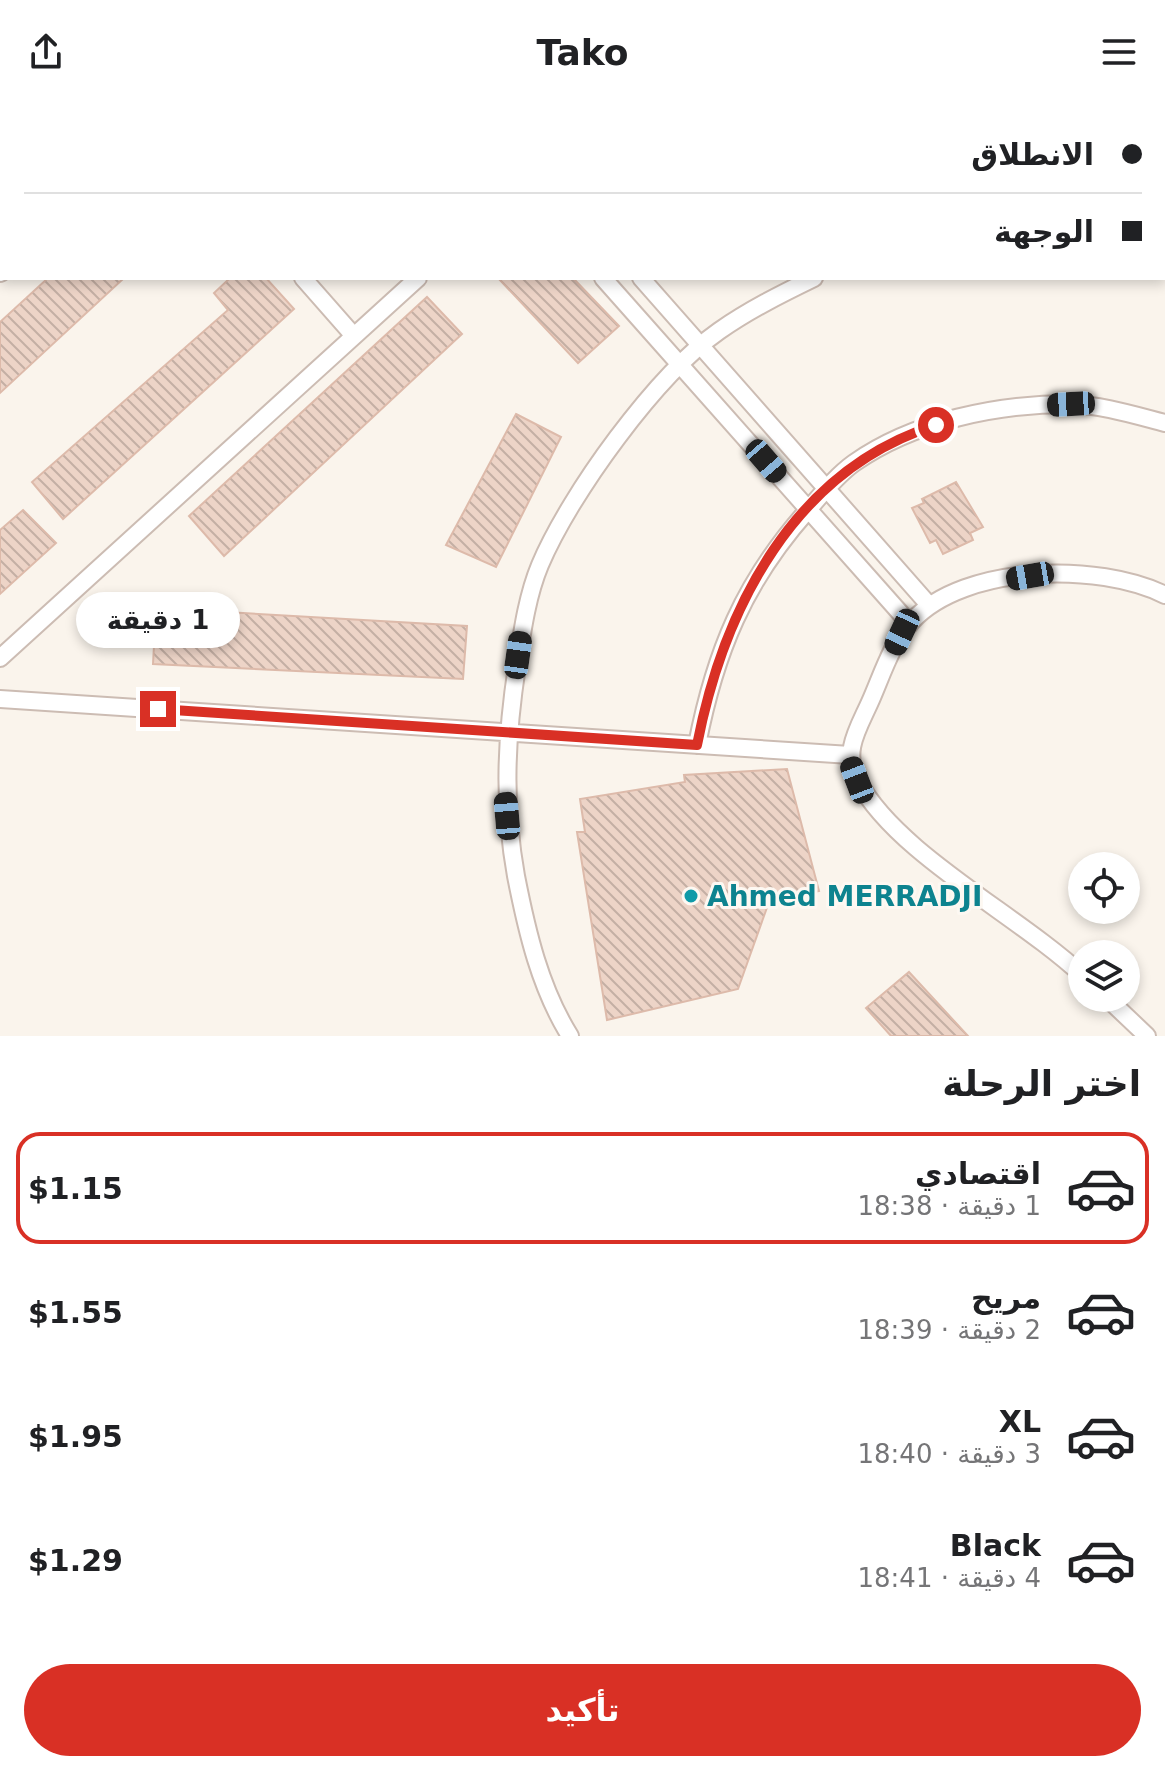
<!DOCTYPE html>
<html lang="ar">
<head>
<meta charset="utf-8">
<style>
  body { margin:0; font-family:"DejaVu Sans","Noto Naskh Arabic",sans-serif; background:#f6f6f6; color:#202124; direction:rtl; height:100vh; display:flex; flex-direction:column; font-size:30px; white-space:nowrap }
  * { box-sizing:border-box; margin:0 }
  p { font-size:26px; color:#757577 }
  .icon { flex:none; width:44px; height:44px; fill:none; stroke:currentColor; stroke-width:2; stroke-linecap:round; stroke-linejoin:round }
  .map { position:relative; height:932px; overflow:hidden; direction:ltr }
  .side { display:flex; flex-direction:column; background:#fff; flex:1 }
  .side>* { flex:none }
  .banner { position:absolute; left:0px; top:0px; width:1166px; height:176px; box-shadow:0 4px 12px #0003; direction:rtl; display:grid; align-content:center; height:176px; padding:0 24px; background:#fff }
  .fabs { position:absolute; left:1068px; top:748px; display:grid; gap:16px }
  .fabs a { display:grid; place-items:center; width:72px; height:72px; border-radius:50%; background:#fff; box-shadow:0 4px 12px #0003; font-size:40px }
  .end { position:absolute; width:36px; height:36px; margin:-18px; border:10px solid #d93025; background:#fff; box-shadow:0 0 0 4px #fff }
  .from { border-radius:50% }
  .bubble { position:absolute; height:56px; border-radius:28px; background:#fff; box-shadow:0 4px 12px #0003; font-size:26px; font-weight:600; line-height:56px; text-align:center; direction:rtl }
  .car { position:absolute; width:24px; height:48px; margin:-24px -12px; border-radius:10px; box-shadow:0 0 6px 2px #0007; background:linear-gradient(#222 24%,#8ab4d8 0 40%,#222 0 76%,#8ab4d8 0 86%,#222 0) }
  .banner b { display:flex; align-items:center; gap:28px; height:76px; font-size:30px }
  .banner b+b { border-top:2px solid #e0e0e0 }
  .banner i { width:20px; height:20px; background:#202124 }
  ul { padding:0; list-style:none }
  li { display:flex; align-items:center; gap:24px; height:112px; margin:0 16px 12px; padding:0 8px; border:4px solid transparent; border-radius:24px }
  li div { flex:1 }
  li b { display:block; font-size:30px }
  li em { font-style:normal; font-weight:600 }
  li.current { border-color:#d93025 }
  li>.icon { width:72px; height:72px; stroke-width:1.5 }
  h2 { padding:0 24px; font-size:36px; line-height:96px }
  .action { display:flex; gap:16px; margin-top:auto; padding:16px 24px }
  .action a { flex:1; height:92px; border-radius:48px; background:#d93025; color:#fff; font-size:32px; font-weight:600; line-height:92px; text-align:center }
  header { display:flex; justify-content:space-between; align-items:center; height:104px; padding:0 24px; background:#fff; font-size:36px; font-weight:600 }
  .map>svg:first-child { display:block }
  .building { fill:url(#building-back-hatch); stroke:#ddbaaa; stroke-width:2 }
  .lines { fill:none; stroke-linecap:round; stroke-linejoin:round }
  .service-casing { stroke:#ccbcb3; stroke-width:12 }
  .minor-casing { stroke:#ccbcb3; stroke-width:20 }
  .service { stroke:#fff; stroke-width:8 }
  .minor { stroke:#fff; stroke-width:16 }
  .route { stroke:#d93025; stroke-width:10 }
  .culture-dot { fill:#0f9aa8; stroke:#fdf8f2; stroke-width:3 }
  .labels { text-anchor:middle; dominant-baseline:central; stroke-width:6; stroke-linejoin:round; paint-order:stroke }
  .culture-label { font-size:28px; font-weight:bold; fill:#0d838f; stroke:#fdf8f2; text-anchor:start }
</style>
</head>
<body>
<header><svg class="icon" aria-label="menu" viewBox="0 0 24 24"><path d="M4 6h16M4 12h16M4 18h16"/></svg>Tako<svg class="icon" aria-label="share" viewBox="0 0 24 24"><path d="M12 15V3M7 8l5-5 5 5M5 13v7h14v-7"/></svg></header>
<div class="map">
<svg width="1165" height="932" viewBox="0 0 1165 932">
  <defs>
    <pattern id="building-back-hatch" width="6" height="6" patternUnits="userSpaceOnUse" patternTransform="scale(2)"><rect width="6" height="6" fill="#edd4c7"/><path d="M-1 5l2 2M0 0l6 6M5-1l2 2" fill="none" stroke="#c4afa4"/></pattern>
  </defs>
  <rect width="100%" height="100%" fill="#faf4ec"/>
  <!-- building -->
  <path class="building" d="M 0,0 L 135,0 L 2,2 L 0,127 Z
    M 740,0 L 789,0 L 785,2 Z
    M 48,174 L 124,174 L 0,289 L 0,218 Z
    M 230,174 L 266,174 L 294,205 L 63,415 L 32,378 L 228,206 L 214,189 Z
    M 498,174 L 573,174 L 619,222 L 578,259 Z
    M 427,193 L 462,230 L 224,452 L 189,412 Z
    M 516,310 L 561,333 L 496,463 L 446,441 Z
    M 956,378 L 983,423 L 970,429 L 973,436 L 943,450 L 936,436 L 930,439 L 912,404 L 924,399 L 922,395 Z
    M 23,406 L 56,439 L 0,490 L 0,426 Z
    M 156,504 L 467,522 L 463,575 L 153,560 Z
    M 787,665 L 819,787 L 769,798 L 738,885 L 607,916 L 577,728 L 585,728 L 580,695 L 685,678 L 684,671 Z
    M 909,868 L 968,932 L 891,932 L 866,904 Z"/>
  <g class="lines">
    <defs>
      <path id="service" d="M 1164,103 L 1165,97"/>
      <path id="minor" d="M 446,0 L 448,2
        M 483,0 L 485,2
        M 667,0 L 668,2
        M 185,2 L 187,0
        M 620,2 L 623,0
        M 1164,128 L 1165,128
        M 0,169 L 2,168
        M 303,174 L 354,232
        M 603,174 L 910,520
        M 641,174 L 929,501
        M 0,554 L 418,174
        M 0,595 L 850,651
        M 697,641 C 715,548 744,478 807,407 C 821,391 836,372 854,359 C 914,317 997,300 1069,300 C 1102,301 1134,311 1165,319
        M 1082,871 C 1019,812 896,749 858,677 C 842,648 858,625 870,598 C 882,571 892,538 912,517 C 965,460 1099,458 1165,491
        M 1107,894 L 1147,932
        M 570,932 C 540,884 527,828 516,772 C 503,700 506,634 517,562 C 522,529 527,492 540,461 C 570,390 656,271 719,227 C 749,206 781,190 814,174"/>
    </defs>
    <!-- service casing -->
    <use href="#service" class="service-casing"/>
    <!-- minor casing -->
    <use href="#minor" class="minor-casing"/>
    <!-- service -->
    <use href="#service" class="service"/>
    <!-- minor -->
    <use href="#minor" class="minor"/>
  </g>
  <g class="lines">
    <!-- route -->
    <path class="route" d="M 158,605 L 697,641 C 724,503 794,366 936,321"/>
  </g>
  <!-- markers -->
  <circle class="culture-dot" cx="691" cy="792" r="8"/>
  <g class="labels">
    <!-- culture labels -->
    <g class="culture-label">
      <text x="707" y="792">Ahmed MERRADJI</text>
    </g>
  </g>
</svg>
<div class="fabs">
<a><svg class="icon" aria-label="locate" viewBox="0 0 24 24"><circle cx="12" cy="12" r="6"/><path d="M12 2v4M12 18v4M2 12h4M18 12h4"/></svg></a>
<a><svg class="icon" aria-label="layers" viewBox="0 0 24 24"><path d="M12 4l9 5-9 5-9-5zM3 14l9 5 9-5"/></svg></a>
</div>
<i class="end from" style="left:936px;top:321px"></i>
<i class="end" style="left:158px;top:605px"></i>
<div class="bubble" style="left:76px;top:488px;width:164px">1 دقيقة</div>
<i class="car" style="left:1071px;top:300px;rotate:267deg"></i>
<i class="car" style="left:766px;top:357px;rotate:139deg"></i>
<i class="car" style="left:1030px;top:472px;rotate:260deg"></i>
<i class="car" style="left:902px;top:528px;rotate:205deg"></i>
<i class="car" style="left:518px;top:551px;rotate:8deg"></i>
<i class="car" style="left:857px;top:676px;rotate:339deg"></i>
<i class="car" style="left:507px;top:712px;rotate:355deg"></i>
<div class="banner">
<b><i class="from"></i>الانطلاق</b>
<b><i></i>الوجهة</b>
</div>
</div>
<section class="side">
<h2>اختر الرحلة</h2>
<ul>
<li class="current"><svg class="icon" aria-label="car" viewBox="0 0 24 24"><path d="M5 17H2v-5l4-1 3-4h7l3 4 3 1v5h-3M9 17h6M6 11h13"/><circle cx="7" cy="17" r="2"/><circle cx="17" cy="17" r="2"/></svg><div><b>اقتصادي</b><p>1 دقيقة · 18:38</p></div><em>$1.15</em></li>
<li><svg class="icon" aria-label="car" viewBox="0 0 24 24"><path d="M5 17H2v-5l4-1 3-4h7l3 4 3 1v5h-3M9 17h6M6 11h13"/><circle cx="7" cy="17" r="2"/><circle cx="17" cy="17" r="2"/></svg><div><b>مريح</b><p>2 دقيقة · 18:39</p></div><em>$1.55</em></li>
<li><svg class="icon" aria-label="car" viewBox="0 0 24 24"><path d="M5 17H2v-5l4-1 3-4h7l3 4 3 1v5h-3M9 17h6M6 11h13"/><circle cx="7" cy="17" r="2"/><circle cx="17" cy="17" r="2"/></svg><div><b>XL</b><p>3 دقيقة · 18:40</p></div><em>$1.95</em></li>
<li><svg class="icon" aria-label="car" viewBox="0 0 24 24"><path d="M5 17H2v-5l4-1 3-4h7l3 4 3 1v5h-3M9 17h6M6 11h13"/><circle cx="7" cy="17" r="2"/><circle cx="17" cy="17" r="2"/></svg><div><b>Black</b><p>4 دقيقة · 18:41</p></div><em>$1.29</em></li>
</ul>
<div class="action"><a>تأكيد</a></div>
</section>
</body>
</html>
